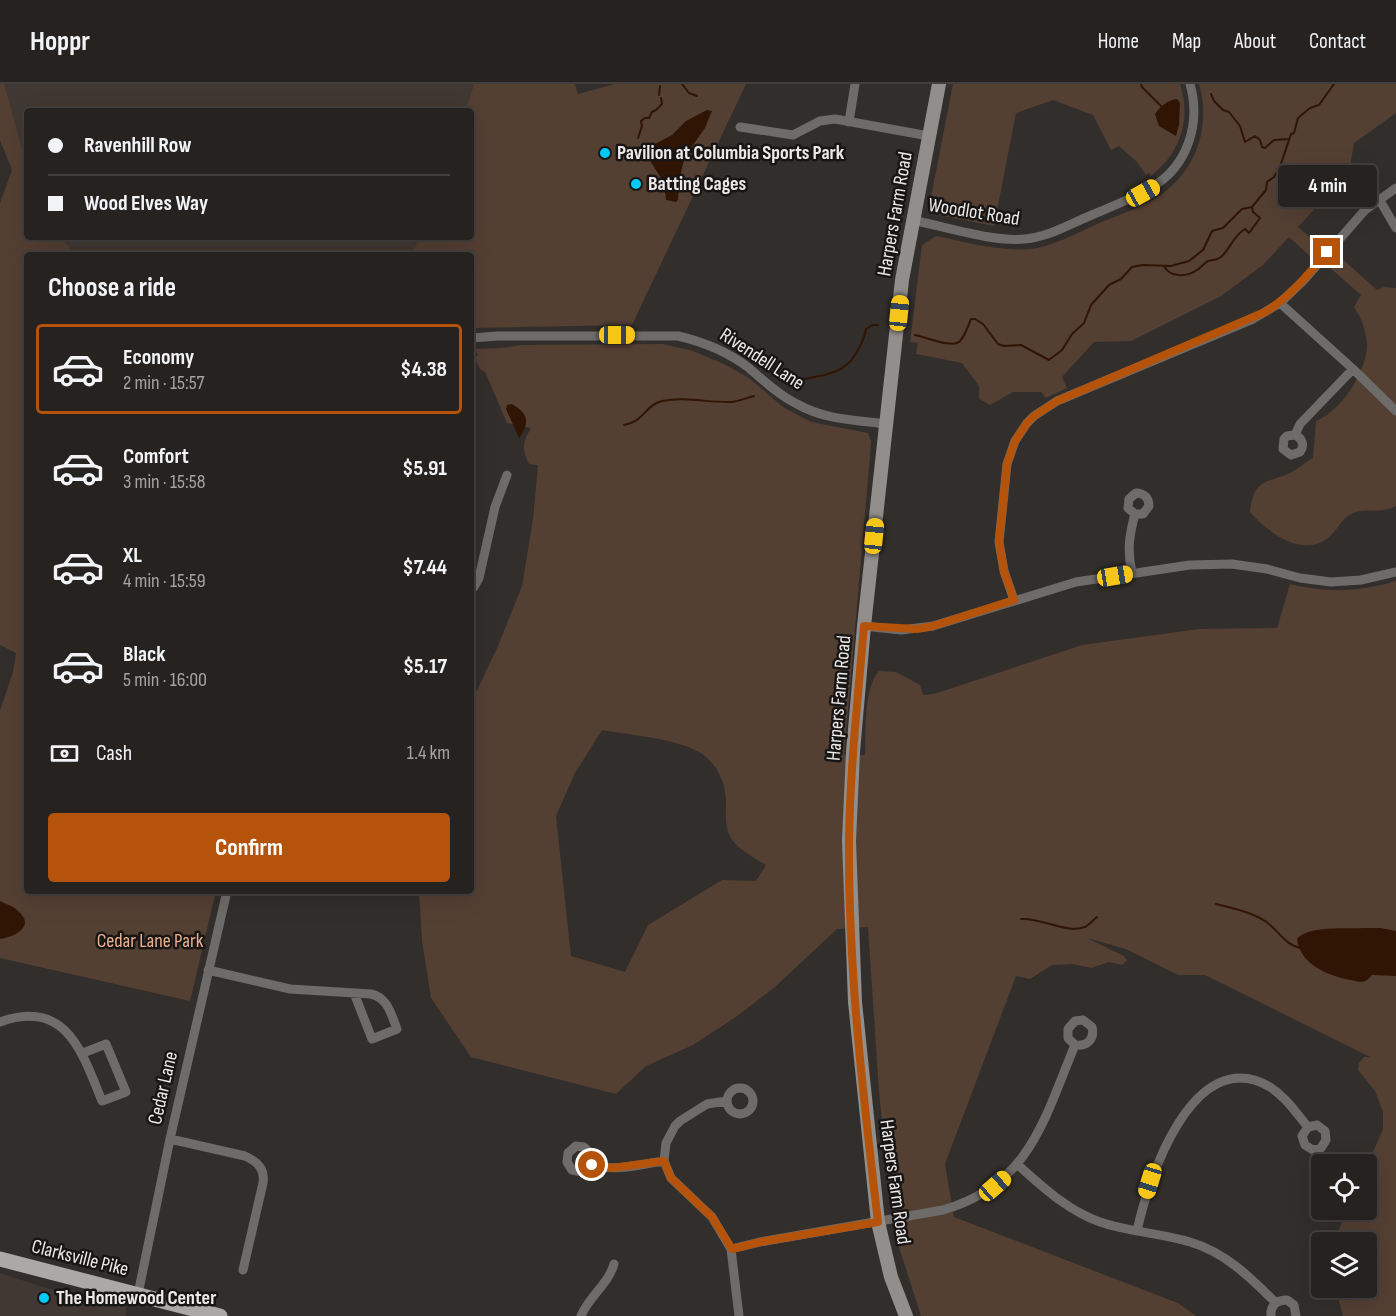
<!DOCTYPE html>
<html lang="en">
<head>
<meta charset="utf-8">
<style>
  body { margin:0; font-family:"Sofia Sans Condensed",sans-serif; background:#2e2a29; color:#f1f3f6; height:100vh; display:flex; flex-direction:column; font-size:22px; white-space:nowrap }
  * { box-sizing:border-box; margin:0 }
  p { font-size:20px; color:#a4a4a5 }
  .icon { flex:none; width:33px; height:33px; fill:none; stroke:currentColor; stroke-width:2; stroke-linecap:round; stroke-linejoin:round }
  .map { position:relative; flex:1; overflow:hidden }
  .side { position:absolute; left:24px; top:168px; width:450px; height:642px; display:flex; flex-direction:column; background:#262220; border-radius:6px; box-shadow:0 6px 24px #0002,0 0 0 2px #423f3e }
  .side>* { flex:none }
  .top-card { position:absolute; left:24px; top:24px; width:450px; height:132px; border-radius:6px; box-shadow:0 6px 24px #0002,0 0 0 2px #423f3e; display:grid; align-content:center; height:132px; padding:0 24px; background:#262220 }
  .fabs { position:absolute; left:1311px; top:1070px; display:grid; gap:12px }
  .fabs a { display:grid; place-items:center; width:66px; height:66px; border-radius:6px; background:#262220; box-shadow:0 6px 24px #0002,0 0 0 2px #423f3e; font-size:30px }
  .end { position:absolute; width:27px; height:27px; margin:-14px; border:8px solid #b45309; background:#fff; box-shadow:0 0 0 3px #fff }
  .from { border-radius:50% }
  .bubble { position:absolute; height:42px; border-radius:6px; background:#262220; box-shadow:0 6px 24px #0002,0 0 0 2px #423f3e; font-size:20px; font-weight:700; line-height:42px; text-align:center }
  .car { position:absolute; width:18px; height:36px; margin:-18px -9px; border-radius:8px; box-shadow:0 0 4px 2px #0007; background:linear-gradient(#f5c518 24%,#345 0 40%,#f5c518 0 76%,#345 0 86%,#f5c518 0) }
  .top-card b { display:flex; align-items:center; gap:21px; height:57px; font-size:22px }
  .top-card b+b { border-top:2px solid #423f3e }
  .top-card i { width:15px; height:15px; background:#f1f3f6 }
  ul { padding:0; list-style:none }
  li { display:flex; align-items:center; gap:18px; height:90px; margin:0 12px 9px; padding:0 12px; border:3px solid transparent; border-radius:6px }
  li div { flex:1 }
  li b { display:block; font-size:22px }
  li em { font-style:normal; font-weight:700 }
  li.current { border-color:#b45309 }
  li>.icon { width:54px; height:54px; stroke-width:1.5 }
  h2 { padding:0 24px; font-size:27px; line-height:72px }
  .pay { display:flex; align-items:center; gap:15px; height:66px; padding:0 24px; font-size:22px }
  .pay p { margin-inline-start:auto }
  .cta { display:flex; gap:12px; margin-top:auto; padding:12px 24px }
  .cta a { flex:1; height:69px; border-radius:6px; background:#b45309; color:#fff; font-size:24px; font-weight:700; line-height:69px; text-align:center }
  header { display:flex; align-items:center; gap:36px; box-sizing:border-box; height:84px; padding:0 30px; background:#262220; border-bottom:2px solid #423f3e }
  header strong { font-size:28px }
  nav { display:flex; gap:33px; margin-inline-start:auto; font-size:21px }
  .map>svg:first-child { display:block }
  .built { fill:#413833 }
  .green { fill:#543f33; fill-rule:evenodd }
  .water { fill:#301505 }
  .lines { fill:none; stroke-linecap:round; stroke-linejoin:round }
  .stream { stroke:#301505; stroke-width:2 }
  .street { stroke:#6e6c6b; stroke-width:9 }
  .secondary { stroke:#918e8c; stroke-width:14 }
  .primary { stroke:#aca8a6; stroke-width:15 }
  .route { stroke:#b45309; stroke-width:8 }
  .poi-dot { fill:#02cbf9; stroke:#181615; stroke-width:2 }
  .labels { text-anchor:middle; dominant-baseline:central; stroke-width:5; stroke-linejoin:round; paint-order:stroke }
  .poi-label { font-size:20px; font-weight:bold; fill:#ece9e8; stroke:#181615; text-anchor:start }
  .street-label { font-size:20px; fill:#ece9e8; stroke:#181615 }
  .park-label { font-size:20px; fill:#eab08f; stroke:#181615 }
</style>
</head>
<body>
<header>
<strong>Hoppr</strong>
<nav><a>Home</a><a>Map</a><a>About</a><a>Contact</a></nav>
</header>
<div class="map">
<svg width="1396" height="1232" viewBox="0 0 1396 1232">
  <rect width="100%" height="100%" fill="#322e2b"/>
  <!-- built -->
  <path class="built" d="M 0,0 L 474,0 L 465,27 L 27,27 L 27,128 Z
    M 32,153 L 419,153 L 412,171 L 36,171 Z
    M 0,1189 L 49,1205 L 126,1222 L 126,1232 L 0,1232 Z"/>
  <!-- green -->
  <path class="green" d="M 0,0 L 4,0 L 27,82 L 27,153 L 60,153 L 76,171 L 27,171 L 27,807 L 216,807 L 190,917 L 0,874 L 0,627 L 13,588 L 16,569 L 0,561 L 0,119 L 12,86 L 0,56 Z
    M 474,0 L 575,0 L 578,10 L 615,0 L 746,0 L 632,241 L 471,244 L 471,171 L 412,171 L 419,153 L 471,153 L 471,27 L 465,27 Z
    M 953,0 L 1180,0 C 1192,36 1180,69 1151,92 L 1149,89 L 1146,91 L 1137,78 L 1119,62 L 1111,66 L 1093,31 L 1053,16 L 1016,29 L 994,142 L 939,131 L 930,118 Z
    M 1199,0 L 1396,0 L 1396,29 L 1354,59 L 1350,83 L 1344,93 L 1298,143 L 1321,162 L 1311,173 L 1289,153 L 1263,181 L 1221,212 L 1131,257 L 1094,258 L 1062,293 L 1067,304 L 1046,314 L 1041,308 L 1013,308 L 990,321 L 979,315 L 979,302 L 962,279 L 916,270 L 918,259 L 910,258 L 922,161 L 936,152 C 966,158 999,168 1031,165 C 1053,162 1075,150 1095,141 C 1117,131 1142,124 1162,110 C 1197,85 1211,41 1199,0 Z
    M 1338,171 L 1377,206 L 1384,203 L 1396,204 L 1396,422 C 1383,430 1369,424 1356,428 C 1342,432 1339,445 1329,453 C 1303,475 1267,448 1250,428 C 1254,393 1267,400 1292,388 C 1299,384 1306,378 1313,374 L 1316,337 C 1341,327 1365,290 1367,263 C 1367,249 1362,235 1354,223 L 1361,211 L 1328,182 Z
    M 663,260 L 693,267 L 724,280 L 749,294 L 783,323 L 811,338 L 868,349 L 871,357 L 870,372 L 844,671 L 865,671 C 866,647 863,606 879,587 L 896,588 L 920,601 L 923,611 L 934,610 L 1082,561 L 1199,545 L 1277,544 L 1290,500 C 1329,509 1358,508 1396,497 L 1396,1232 L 1343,1232 L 1335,1203 L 1366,1203 L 1366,1158 L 1334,1158 L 1347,1125 L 1366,1125 L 1367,1082 L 1383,1045 L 1383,1028 L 1375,1007 L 1358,986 L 1359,979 L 1364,973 L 1370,973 L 1205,891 L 1178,891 L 1126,865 L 1087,854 L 1124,872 L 1127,876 L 1122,881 L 1109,878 L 1092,884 L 1072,880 L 1052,881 L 1030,895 L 1016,892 L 945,1080 L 954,1133 L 1178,1219 L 1196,1232 L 921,1232 L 898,1160 L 891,1119 L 879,1008 L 868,843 L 837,845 L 775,903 L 733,935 L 693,961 L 646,982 L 616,1010 L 471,973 L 431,914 L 422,857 L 419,807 L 471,807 L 471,619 L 498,562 L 522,502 L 533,435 L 538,381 L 529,380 C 521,365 523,358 531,344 L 507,339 L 485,288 L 481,286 L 474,274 L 478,271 L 475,265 L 501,264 L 521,261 ZM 602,646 C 629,651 673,654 697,667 C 715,676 725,696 726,716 C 726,726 725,738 728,748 C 734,764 753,773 766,781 L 756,797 L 722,796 L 648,841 L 625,888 L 571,872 L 556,732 L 575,689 Z"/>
  <!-- water -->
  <path class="water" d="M 1177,15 L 1180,19 L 1179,41 L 1176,52 L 1159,42 L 1155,30 C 1161,22 1167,16 1177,15 Z
    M 707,26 L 712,27 L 705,44 L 685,72 L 680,92 L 678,116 L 676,118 L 666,116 L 664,99 L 646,70 L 647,64 L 672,51 L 686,37 Z
    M 512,320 C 529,330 530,339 519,354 L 506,325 L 507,321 Z
    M 0,817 C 6,820 13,822 18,827 C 36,842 15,853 0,855 Z
    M 1364,844 L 1381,844 L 1396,847 L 1396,892 L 1372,891 C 1370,893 1368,896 1365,897 C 1361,899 1355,897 1351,896 C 1329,892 1300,881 1297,855 C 1308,841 1346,845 1364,844 Z"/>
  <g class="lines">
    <!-- stream -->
    <path class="stream" d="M 682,0 L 689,9 L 697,12
      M 1141,0 L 1142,3 L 1163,24
      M 1211,10 L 1214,17 L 1223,26 L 1229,28 L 1240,42 L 1245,58 L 1255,52 L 1260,56 L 1262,63 L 1265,64 L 1274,56 L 1289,55
      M 659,11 L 660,2
      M 638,54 L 642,42 L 641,37 L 645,34 L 649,34 L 652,28 L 656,26 L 662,20 L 661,14
      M 1164,182 C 1170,194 1187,193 1197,186 C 1201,184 1204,179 1208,177 C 1213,175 1216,177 1221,173 C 1231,164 1233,152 1245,145 L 1249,149 L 1260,134 L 1253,128 L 1252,123
      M 915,251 C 926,253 953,265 960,257 C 965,252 968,242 971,235 L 975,235 L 983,240 L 998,260 L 1004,262 L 1021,261 L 1049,276 L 1062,266 L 1072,250 L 1084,239 L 1091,221 L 1109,201 L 1121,195 L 1132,183 L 1143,181 L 1171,182 L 1189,177 L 1203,166 L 1212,147 L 1223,144 L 1242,125 L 1252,123 L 1266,106 L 1267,98 L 1274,93 L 1281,80 L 1291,50 L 1294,49 L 1298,34 L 1310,24 L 1319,21 L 1334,0
      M 791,298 C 814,291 841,294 855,271 C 861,262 864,256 866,245 L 873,241 L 878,241
      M 624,341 C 644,338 645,321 662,317 C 686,312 708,319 732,318 C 739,317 747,314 754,312
      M 1216,820 C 1232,824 1251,828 1265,837 C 1279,846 1284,861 1301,864
      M 1021,835 C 1040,833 1067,850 1085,843 C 1089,841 1093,836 1097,833"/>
    <!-- street -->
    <path class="street" d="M 849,38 L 855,0
      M 740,43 L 793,51 L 820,37 L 835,35 L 929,52
      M 1379,115 L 1396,144
      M 912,136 C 946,143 992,158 1025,155 C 1049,153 1072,139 1094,130 C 1113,122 1134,114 1152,103 C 1188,82 1201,39 1190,0
      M 1280,219 L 1353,285 L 1396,327
      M 471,254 L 498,252 L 678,252 C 704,258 727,267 749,284 C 764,297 779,311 797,320 C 825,336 856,336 887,340
      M 1295,351 C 1302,354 1305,361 1300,368 L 1291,371 L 1283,365 L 1284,355 L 1287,352 L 1295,351 L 1300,340 L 1353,285
      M 1132,489 C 1127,467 1129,452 1135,430 L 1143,430 L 1149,422 C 1149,414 1144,409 1136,409 L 1129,415 L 1128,424 L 1135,430
      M 471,501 L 474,503 L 479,494 L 495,423 L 507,391
      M 1014,516 L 1004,487 L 999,458 L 1007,380 L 1015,357 L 1027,339 L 1034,332 L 1057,317 L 1253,235 L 1280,219 L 1303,197 L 1365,126 L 1396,104
      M 864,542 L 901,546 L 933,542 L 1076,498 L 1190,481 L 1232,480 L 1267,485 L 1300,494 L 1331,498 L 1361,496 L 1396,488
      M 208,886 L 290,905 L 371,910 C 388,914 391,930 397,945 L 372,955 L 354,909
      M 0,938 C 66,914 82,968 102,1017 L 126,1008 L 106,960 L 83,969
      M727 1017a13 13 0 1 1 26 0a13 13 0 1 1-26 0Z
      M 727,1017 L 707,1020 L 680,1037 L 675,1042 L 666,1059 L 664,1077 L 671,1094 L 712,1133 L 731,1165 L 739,1232
      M 170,1055 L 245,1072 C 258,1078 265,1085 263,1099 L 243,1186
      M 592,1081 L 583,1088 L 572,1086 L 567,1078 L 568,1069 L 576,1062 L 584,1063 L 593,1071 L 592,1081 C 615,1088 641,1080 664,1077
      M 1018,1081 C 1043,1103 1068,1127 1100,1138 C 1129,1148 1161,1149 1190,1158 C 1225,1168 1251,1194 1276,1219
      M 1137,1147 C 1148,1095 1193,958 1270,1003 C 1286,1013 1296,1029 1308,1043 L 1317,1041 L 1325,1047 L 1326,1056 L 1321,1064 L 1313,1066 L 1305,1061 L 1302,1052 L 1308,1043
      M 731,1165 L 760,1158 L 943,1126 C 1030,1101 1044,1035 1075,961 C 1087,963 1095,955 1092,943 L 1083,936 L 1075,937 L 1068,945 L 1068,954 L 1075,961
      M 138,1210 L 170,1055 L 227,807
      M 581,1232 C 589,1212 608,1201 614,1180
      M 1271,1232 C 1270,1221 1277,1216 1287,1216 L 1294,1221 L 1296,1232"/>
    <!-- secondary -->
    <path class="secondary" d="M 906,1232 L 891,1193 L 878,1138 L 855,918 L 849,757 L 853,668 L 864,542 L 902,196 L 939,0"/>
    <!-- primary -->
    <path class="primary" d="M 0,1175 L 220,1232"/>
  </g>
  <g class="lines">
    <!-- route -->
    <path class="route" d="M 592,1081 L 612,1084 L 664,1077 L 671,1094 L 712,1133 L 732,1165 L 760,1158 L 878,1138 C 863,1011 848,884 849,756 C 850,685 858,613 864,542 L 917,545 L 933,542 L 1014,516 L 1004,487 L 999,458 L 1007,380 L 1015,357 L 1027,339 L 1034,332 L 1057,317 L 1265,228 C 1290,213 1308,191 1327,168"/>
  </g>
  <!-- markers -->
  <g class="poi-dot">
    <circle cx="605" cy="69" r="6"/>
    <circle cx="636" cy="100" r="6"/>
    <circle cx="44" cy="1214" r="6"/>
  </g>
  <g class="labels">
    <!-- poi labels -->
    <g class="poi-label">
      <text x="617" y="69">Pavilion at Columbia Sports Park</text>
      <text x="648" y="100">Batting Cages</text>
      <text x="56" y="1214">The Homewood Center</text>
    </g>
    <!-- street labels -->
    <g class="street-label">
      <text transform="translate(974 128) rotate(9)">Woodlot Road</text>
      <text transform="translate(895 130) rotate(-80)">Harpers Farm Road</text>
      <text transform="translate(762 275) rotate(33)">Rivendell Lane</text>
      <text transform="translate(839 614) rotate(-85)">Harpers Farm Road</text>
      <text transform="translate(163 1004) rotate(-77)">Cedar Lane</text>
      <text transform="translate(895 1098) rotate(82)">Harpers Farm Road</text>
      <text transform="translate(80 1174) rotate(14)">Clarksville Pike</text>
    </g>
    <!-- park labels -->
    <g class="park-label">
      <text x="150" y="857">Cedar Lane Park</text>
    </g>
  </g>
</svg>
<div class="fabs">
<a><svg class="icon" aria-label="locate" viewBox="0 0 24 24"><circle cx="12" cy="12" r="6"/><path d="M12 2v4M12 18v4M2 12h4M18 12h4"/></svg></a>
<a><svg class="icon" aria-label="layers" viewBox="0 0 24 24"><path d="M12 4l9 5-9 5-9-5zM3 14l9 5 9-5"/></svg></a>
</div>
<i class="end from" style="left:592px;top:1081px"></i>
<i class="end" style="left:1327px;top:168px"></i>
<div class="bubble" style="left:1278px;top:81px;width:99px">4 min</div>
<i class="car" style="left:1143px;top:109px;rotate:61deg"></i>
<i class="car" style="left:899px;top:229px;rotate:6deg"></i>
<i class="car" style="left:617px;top:251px;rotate:90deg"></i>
<i class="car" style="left:874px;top:452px;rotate:6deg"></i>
<i class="car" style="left:1115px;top:492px;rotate:81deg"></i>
<i class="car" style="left:1150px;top:1097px;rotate:197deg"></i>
<i class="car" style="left:995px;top:1102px;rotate:49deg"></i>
<div class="top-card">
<b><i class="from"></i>Ravenhill Row</b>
<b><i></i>Wood Elves Way</b>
</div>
<section class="side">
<h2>Choose a ride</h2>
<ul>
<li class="current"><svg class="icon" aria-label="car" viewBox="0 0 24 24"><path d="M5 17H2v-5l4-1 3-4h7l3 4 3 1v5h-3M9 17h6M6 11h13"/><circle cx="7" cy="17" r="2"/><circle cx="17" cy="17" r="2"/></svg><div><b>Economy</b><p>2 min · 15:57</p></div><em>$4.38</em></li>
<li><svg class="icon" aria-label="car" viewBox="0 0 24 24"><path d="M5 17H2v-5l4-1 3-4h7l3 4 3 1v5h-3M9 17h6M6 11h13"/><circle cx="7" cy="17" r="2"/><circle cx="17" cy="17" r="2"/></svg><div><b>Comfort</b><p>3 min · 15:58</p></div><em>$5.91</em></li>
<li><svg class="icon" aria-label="car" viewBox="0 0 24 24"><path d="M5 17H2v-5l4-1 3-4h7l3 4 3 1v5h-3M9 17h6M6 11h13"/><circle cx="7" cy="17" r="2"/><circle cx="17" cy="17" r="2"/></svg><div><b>XL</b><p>4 min · 15:59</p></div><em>$7.44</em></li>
<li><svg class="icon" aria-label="car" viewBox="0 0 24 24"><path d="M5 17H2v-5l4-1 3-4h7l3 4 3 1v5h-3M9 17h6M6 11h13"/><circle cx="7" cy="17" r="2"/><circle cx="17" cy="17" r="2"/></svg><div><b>Black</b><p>5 min · 16:00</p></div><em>$5.17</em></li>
</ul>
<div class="pay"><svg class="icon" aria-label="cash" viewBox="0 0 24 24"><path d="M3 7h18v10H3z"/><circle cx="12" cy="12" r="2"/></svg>Cash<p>1.4 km</p></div>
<div class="cta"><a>Confirm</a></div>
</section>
</div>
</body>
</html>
